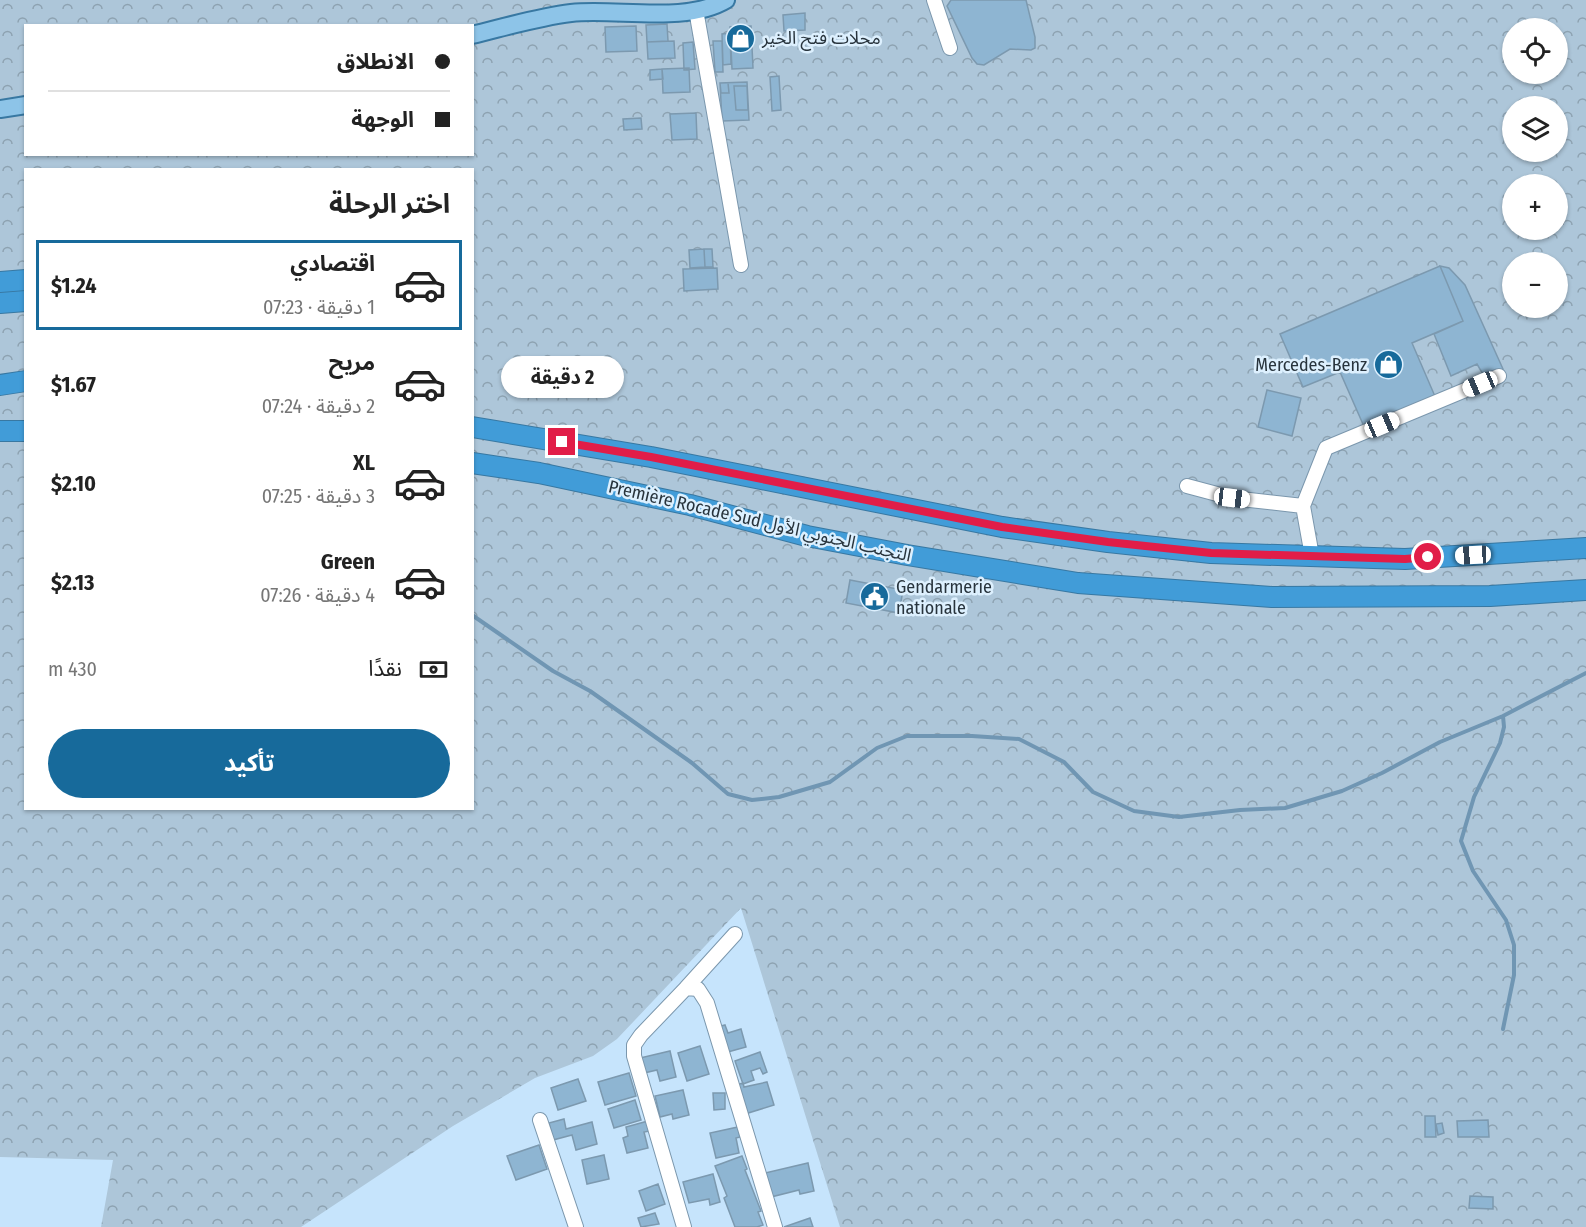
<!DOCTYPE html>
<html lang="ar">
<head>
<meta charset="utf-8">
<style>
  body { margin:0; font-family:"Fira Sans Condensed","Noto Sans Arabic",sans-serif; background:#f6f6f6; color:#222; direction:rtl; height:100vh; display:flex; flex-direction:column; font-size:22px; white-space:nowrap }
  * { box-sizing:border-box; margin:0 }
  p { font-size:20px; color:#767676 }
  .icon { flex:none; width:33px; height:33px; fill:none; stroke:currentColor; stroke-width:2; stroke-linecap:round; stroke-linejoin:round }
  .map { position:relative; flex:1; overflow:hidden; direction:ltr }
  .details { position:absolute; left:24px; top:168px; width:450px; height:642px; display:flex; flex-direction:column; background:#fff; border-radius:0px; box-shadow:0 2px 4px #0004; direction:rtl }
  .details>* { flex:none }
  .banner { position:absolute; left:24px; top:24px; width:450px; height:132px; border-radius:0px; box-shadow:0 2px 4px #0004; direction:rtl; display:grid; align-content:center; height:132px; padding:0 24px; background:#fff }
  .tools { position:absolute; left:1502px; top:18px; display:grid; gap:12px }
  .tools a { display:grid; place-items:center; width:66px; height:66px; border-radius:50%; background:#fff; box-shadow:0 2px 4px #0004; font-size:30px }
  .end { position:absolute; width:27px; height:27px; margin:-14px; border:8px solid #e11d48; background:#fff; box-shadow:0 0 0 3px #fff }
  .from { border-radius:50% }
  .bubble { position:absolute; height:42px; border-radius:21px; background:#fff; box-shadow:0 2px 4px #0004; font-size:20px; font-weight:700; line-height:42px; text-align:center; direction:rtl }
  .car { position:absolute; width:18px; height:36px; margin:-18px -9px; border-radius:8px; box-shadow:0 0 4px 2px #0007; background:linear-gradient(#fff 24%,#345 0 40%,#fff 0 76%,#345 0 86%,#fff 0) }
  .banner b { display:flex; align-items:center; gap:21px; height:57px; font-size:22px }
  .banner b+b { border-top:2px solid #e0e0e0 }
  .banner i { width:15px; height:15px; background:#222 }
  ul { padding:0; list-style:none }
  li { display:flex; align-items:center; gap:18px; height:90px; margin:0 12px 9px; padding:0 12px; border:3px solid transparent; border-radius:0px }
  li div { flex:1 }
  li b { display:block; font-size:22px }
  li em { font-style:normal; font-weight:700 }
  li.selected { border-color:#176a9b }
  li>.icon { width:54px; height:54px; stroke-width:1.5 }
  h2 { padding:0 24px; font-size:27px; line-height:72px }
  .pay { display:flex; align-items:center; gap:15px; height:66px; padding:0 24px; font-size:22px }
  .pay p { margin-inline-start:auto }
  .primary-button { display:flex; gap:12px; margin-top:auto; padding:12px 24px }
  .primary-button a { flex:1; height:69px; border-radius:36px; background:#176a9b; color:#fff; font-size:24px; font-weight:700; line-height:69px; text-align:center }
  .map>svg:first-child { display:block }
  .forest { fill:url(#forest-crowns); fill-rule:evenodd }
  .lines { fill:none; stroke-linecap:round; stroke-linejoin:round }
  .stream { stroke:#7096b3; stroke-width:4 }
  .building { fill:#8eb5d2; stroke:#7c99af; stroke-width:1.5 }
  .minor-casing { stroke:#7b97ad; stroke-width:16 }
  .major-casing { stroke:#3878a2; stroke-width:20 }
  .highway-casing { stroke:#3878a2; stroke-width:22 }
  .minor { stroke:#fff; stroke-width:14 }
  .major { stroke:#8dc4e8; stroke-width:16 }
  .highway { stroke:#419cd8; stroke-width:20 }
  .route { stroke:#e11d48; stroke-width:8 }
  .labels { text-anchor:middle; dominant-baseline:central; stroke-width:5; stroke-linejoin:round; paint-order:stroke }
  .poi-label { font-size:18px; fill:#28343d; stroke:#ddf0fe; text-anchor:start }
  .street-label { font-size:18px; fill:#28343d; stroke:#ddf0fe }
</style>
</head>
<body>
<div class="map">
<svg width="1586" height="1227" viewBox="0 0 1586 1227">
  <defs>
    <pattern id="forest-crowns" width="20" height="18" patternUnits="userSpaceOnUse" patternTransform="scale(1.5)"><rect width="20" height="18" fill="#adc6d9"/><path d="M2 6a3 3 0 1 1 6 0M12 15a3 3 0 1 1 6 0" fill="none" stroke="#8da2b1"/></pattern>
  </defs>
  <rect width="100%" height="100%" fill="#c6e4fc"/>
  <!-- forest -->
  <path class="forest" d="M 0,0 L 1586,0 L 1586,1227 L 840,1227 L 741,908 L 617,1039 L 593,1056 L 535,1078 L 453,1126 L 301,1227 L 101,1227 L 113,1160 L 0,1157 ZM 26,26 L 472,26 L 472,154 L 26,154 ZM 1512,28 L 1557,28 L 1557,74 L 1512,74 ZM 1512,106 L 1557,106 L 1557,152 L 1512,152 ZM 26,170 L 472,170 L 472,808 L 26,808 ZM 1512,184 L 1557,184 L 1557,230 L 1512,230 ZM 1512,262 L 1557,262 L 1557,308 L 1512,308 Z"/>
  <g class="lines">
    <!-- stream -->
    <path class="stream" d="M 472,615 L 553,671 L 590,691 L 692,763 L 728,794 L 752,800 L 779,797 L 830,782 L 877,748 L 907,736 L 972,736 L 1019,739 L 1064,762 L 1093,792 L 1134,811 L 1179,817 L 1240,810 L 1285,808 L 1342,791 L 1382,773 L 1440,742 L 1503,716 L 1586,673
      M 1503,1029 L 1514,975 L 1514,945 L 1506,920 L 1473,871 L 1461,841 L 1474,797 L 1500,743 L 1504,727 L 1503,716"/>
  </g>
  <!-- building -->
  <path class="building" d="M 951,0 L 1026,0 L 1035,37 L 1035,48 L 1031,50 L 1010,49 L 984,65 L 977,64 L 972,58 L 947,6 Z
    M 805,13 L 805,30 L 784,31 L 783,15 Z
    M 667,24 L 668,41 L 647,42 L 646,25 Z
    M 636,26 L 637,51 L 606,52 L 605,27 Z
    M 751,26 L 753,68 L 732,69 L 730,27 Z
    M 730,33 L 731,64 L 723,65 L 722,34 Z
    M 674,41 L 675,58 L 648,59 L 647,42 Z
    M 713,41 L 722,41 L 723,72 L 715,72 Z
    M 693,42 L 695,69 L 684,70 L 683,43 Z
    M 689,68 L 690,92 L 663,93 L 662,69 Z
    M 662,69 L 663,79 L 650,80 L 650,70 Z
    M 779,76 L 781,110 L 772,111 L 770,77 Z
    M 747,82 L 749,120 L 722,121 L 720,83 Z
    M 720,83 L 728,83 L 729,93 L 721,93 Z
    M 734,86 L 747,86 L 748,110 L 736,110 Z
    M 696,113 L 697,139 L 672,140 L 670,114 Z
    M 641,118 L 642,129 L 624,130 L 623,119 Z
    M 704,249 L 712,249 L 713,267 L 705,267 Z
    M 704,249 L 705,267 L 690,268 L 689,250 Z
    M 1440,266 L 1463,321 L 1412,343 L 1437,401 L 1366,431 L 1340,372 L 1303,387 L 1280,334 Z
    M 1440,266 L 1449,268 L 1465,285 L 1503,369 L 1484,376 L 1477,364 L 1451,376 L 1434,334 L 1463,321 Z
    M 717,268 L 718,289 L 684,291 L 683,269 Z
    M 1267,390 L 1301,398 L 1292,436 L 1258,427 Z
    M 850,580 L 903,590 L 899,613 L 846,603 Z
    M 725,1025 L 728,1033 L 741,1029 L 746,1047 L 724,1053 L 717,1027 Z
    M 700,1046 L 709,1074 L 687,1081 L 678,1053 Z
    M 670,1051 L 676,1077 L 660,1081 L 657,1070 L 644,1073 L 640,1058 Z
    M 760,1052 L 767,1072 L 763,1074 L 760,1068 L 751,1071 L 754,1080 L 743,1084 L 735,1061 Z
    M 629,1073 L 636,1096 L 605,1105 L 598,1082 Z
    M 578,1079 L 586,1101 L 558,1110 L 551,1088 Z
    M 767,1082 L 774,1105 L 745,1114 L 736,1085 L 743,1083 L 744,1087 Z
    M 683,1090 L 689,1115 L 673,1119 L 672,1114 L 660,1117 L 655,1096 Z
    M 713,1093 L 725,1093 L 725,1109 L 714,1110 Z
    M 635,1100 L 641,1120 L 614,1128 L 608,1109 Z
    M 1425,1116 L 1435,1116 L 1436,1137 L 1425,1137 Z
    M 564,1119 L 566,1129 L 592,1122 L 597,1144 L 576,1150 L 572,1135 L 553,1140 L 549,1123 Z
    M 1488,1120 L 1489,1137 L 1458,1137 L 1457,1121 Z
    M 648,1121 L 650,1131 L 644,1132 L 648,1148 L 627,1153 L 623,1138 L 628,1136 L 626,1127 Z
    M 1442,1123 L 1444,1133 L 1438,1135 L 1436,1124 Z
    M 738,1127 L 740,1137 L 736,1138 L 739,1153 L 716,1158 L 710,1133 Z
    M 539,1145 L 547,1169 L 516,1180 L 507,1156 Z
    M 604,1155 L 609,1179 L 587,1184 L 582,1160 Z
    M 742,1156 L 747,1169 L 745,1170 L 761,1211 L 758,1212 L 763,1225 L 757,1227 L 735,1227 L 724,1198 L 727,1196 L 715,1166 Z
    M 808,1163 L 814,1191 L 800,1194 L 799,1190 L 767,1198 L 761,1174 Z
    M 713,1174 L 720,1202 L 710,1205 L 709,1199 L 689,1203 L 683,1182 Z
    M 658,1184 L 665,1204 L 646,1211 L 639,1191 Z
    M 1470,1196 L 1493,1197 L 1493,1209 L 1469,1208 Z
    M 655,1213 L 659,1224 L 641,1227 L 638,1218 Z
    M 810,1218 L 813,1227 L 784,1227 Z"/>
  <g class="lines">
    <defs>
      <path id="minor" d="M 934,0 L 950,48
        M 696,10 L 741,265
        M 1187,486 L 1232,498 L 1303,506
        M 1312,556 L 1303,506 L 1326,448 L 1499,376
        M 686,988 L 698,989 L 707,1003 L 775,1227
        M 540,1120 L 576,1227
        M 684,1227 L 634,1056 L 634,1045 L 641,1035 L 686,988 L 735,934"/>
      <path id="major" d="M 472,35 C 505,27 538,17 571,13 C 616,8 686,24 726,0
        M 0,109 L 26,105"/>
      <path id="highway" d="M 0,282 L 26,280
        M 0,303 L 26,301
        M 0,385 L 26,381
        M 472,427 L 651,457 L 1002,527 L 1108,542 L 1211,553 L 1405,559 L 1586,548
        M 0,431 L 26,431
        M 472,463 L 539,473 L 690,505 L 807,536 L 907,555 L 1078,583 L 1272,597 L 1490,596 L 1586,590"/>
    </defs>
    <!-- minor casing -->
    <use href="#minor" class="minor-casing"/>
    <!-- major casing -->
    <use href="#major" class="major-casing"/>
    <!-- highway casing -->
    <use href="#highway" class="highway-casing"/>
    <!-- minor -->
    <use href="#minor" class="minor"/>
    <!-- major -->
    <use href="#major" class="major"/>
    <!-- highway -->
    <use href="#highway" class="highway"/>
  </g>
  <g class="lines">
    <!-- route -->
    <path class="route" d="M 562,442 L 651,457 L 1002,527 L 1108,542 L 1211,553 L 1405,559 L 1428,557"/>
  </g>
  <!-- icons -->
  <defs>
    <symbol id="shop-disc" viewBox="-11 -11 22 22"><circle r="9.5" fill="#176a9b" stroke="#ddf0fe"/><path d="M-5-2.5h2.3a2.7 3.5 0 0 1 5.4 0H5L5.5 6h-11ZM-1.5-2.5h3a1.5 2.3 0 0 0-3 0Z" fill="#fff"/></symbol>
    <symbol id="civic-disc" viewBox="-11 -11 22 22"><circle r="9.5" fill="#176a9b" stroke="#ddf0fe"/><path d="M-.6-6.5H3V-4.5H.6V-3L4-1V1h2V6H-6V1h2V-1L-.6-3ZM-1.2 2.5V6h2.4V2.5Z" fill="#fff"/></symbol>
  </defs>
  <g fill-rule="evenodd">
    <use href="#shop-disc" x="724" y="22" width="33" height="33"/>
    <use href="#shop-disc" x="1372" y="348" width="33" height="33"/>
    <use href="#civic-disc" x="858" y="580" width="33" height="33"/>
  </g>
  <g class="labels">
    <!-- poi labels -->
    <g class="poi-label">
      <text x="762" y="38">محلات فتح الخير</text>
      <text x="1367" y="365" text-anchor="end">Mercedes-Benz</text>
      <text x="896" y="587">Gendarmerie<tspan x="896" dy="21">nationale</tspan></text>
    </g>
    <!-- street labels -->
    <g class="street-label">
      <text transform="translate(760 521) rotate(13)">Première Rocade Sud التجنب الجنوبي الأول</text>
    </g>
  </g>
</svg>
<div class="tools">
<a><svg class="icon" aria-label="locate" viewBox="0 0 24 24"><circle cx="12" cy="12" r="6"/><path d="M12 2v4M12 18v4M2 12h4M18 12h4"/></svg></a>
<a><svg class="icon" aria-label="layers" viewBox="0 0 24 24"><path d="M12 4l9 5-9 5-9-5zM3 14l9 5 9-5"/></svg></a>
<a>+</a>
<a>−</a>
</div>
<i class="end from" style="left:1428px;top:557px"></i>
<i class="end" style="left:562px;top:442px"></i>
<div class="bubble" style="left:501px;top:356px;width:123px">2 دقيقة</div>
<i class="car" style="left:1480px;top:384px;rotate:247deg"></i>
<i class="car" style="left:1382px;top:425px;rotate:67deg"></i>
<i class="car" style="left:1232px;top:498px;rotate:97deg"></i>
<i class="car" style="left:1473px;top:555px;rotate:267deg"></i>
<div class="banner">
<b><i class="from"></i>الانطلاق</b>
<b><i></i>الوجهة</b>
</div>
<section class="details">
<h2>اختر الرحلة</h2>
<ul>
<li class="selected"><svg class="icon" aria-label="car" viewBox="0 0 24 24"><path d="M5 17H2v-5l4-1 3-4h7l3 4 3 1v5h-3M9 17h6M6 11h13"/><circle cx="7" cy="17" r="2"/><circle cx="17" cy="17" r="2"/></svg><div><b>اقتصادي</b><p>1 دقيقة · 07:23</p></div><em>$1.24</em></li>
<li><svg class="icon" aria-label="car" viewBox="0 0 24 24"><path d="M5 17H2v-5l4-1 3-4h7l3 4 3 1v5h-3M9 17h6M6 11h13"/><circle cx="7" cy="17" r="2"/><circle cx="17" cy="17" r="2"/></svg><div><b>مريح</b><p>2 دقيقة · 07:24</p></div><em>$1.67</em></li>
<li><svg class="icon" aria-label="car" viewBox="0 0 24 24"><path d="M5 17H2v-5l4-1 3-4h7l3 4 3 1v5h-3M9 17h6M6 11h13"/><circle cx="7" cy="17" r="2"/><circle cx="17" cy="17" r="2"/></svg><div><b>XL</b><p>3 دقيقة · 07:25</p></div><em>$2.10</em></li>
<li><svg class="icon" aria-label="car" viewBox="0 0 24 24"><path d="M5 17H2v-5l4-1 3-4h7l3 4 3 1v5h-3M9 17h6M6 11h13"/><circle cx="7" cy="17" r="2"/><circle cx="17" cy="17" r="2"/></svg><div><b>Green</b><p>4 دقيقة · 07:26</p></div><em>$2.13</em></li>
</ul>
<div class="pay"><svg class="icon" aria-label="cash" viewBox="0 0 24 24"><path d="M3 7h18v10H3z"/><circle cx="12" cy="12" r="2"/></svg>نقدًا<p>430 m</p></div>
<div class="primary-button"><a>تأكيد</a></div>
</section>
</div>
</body>
</html>
